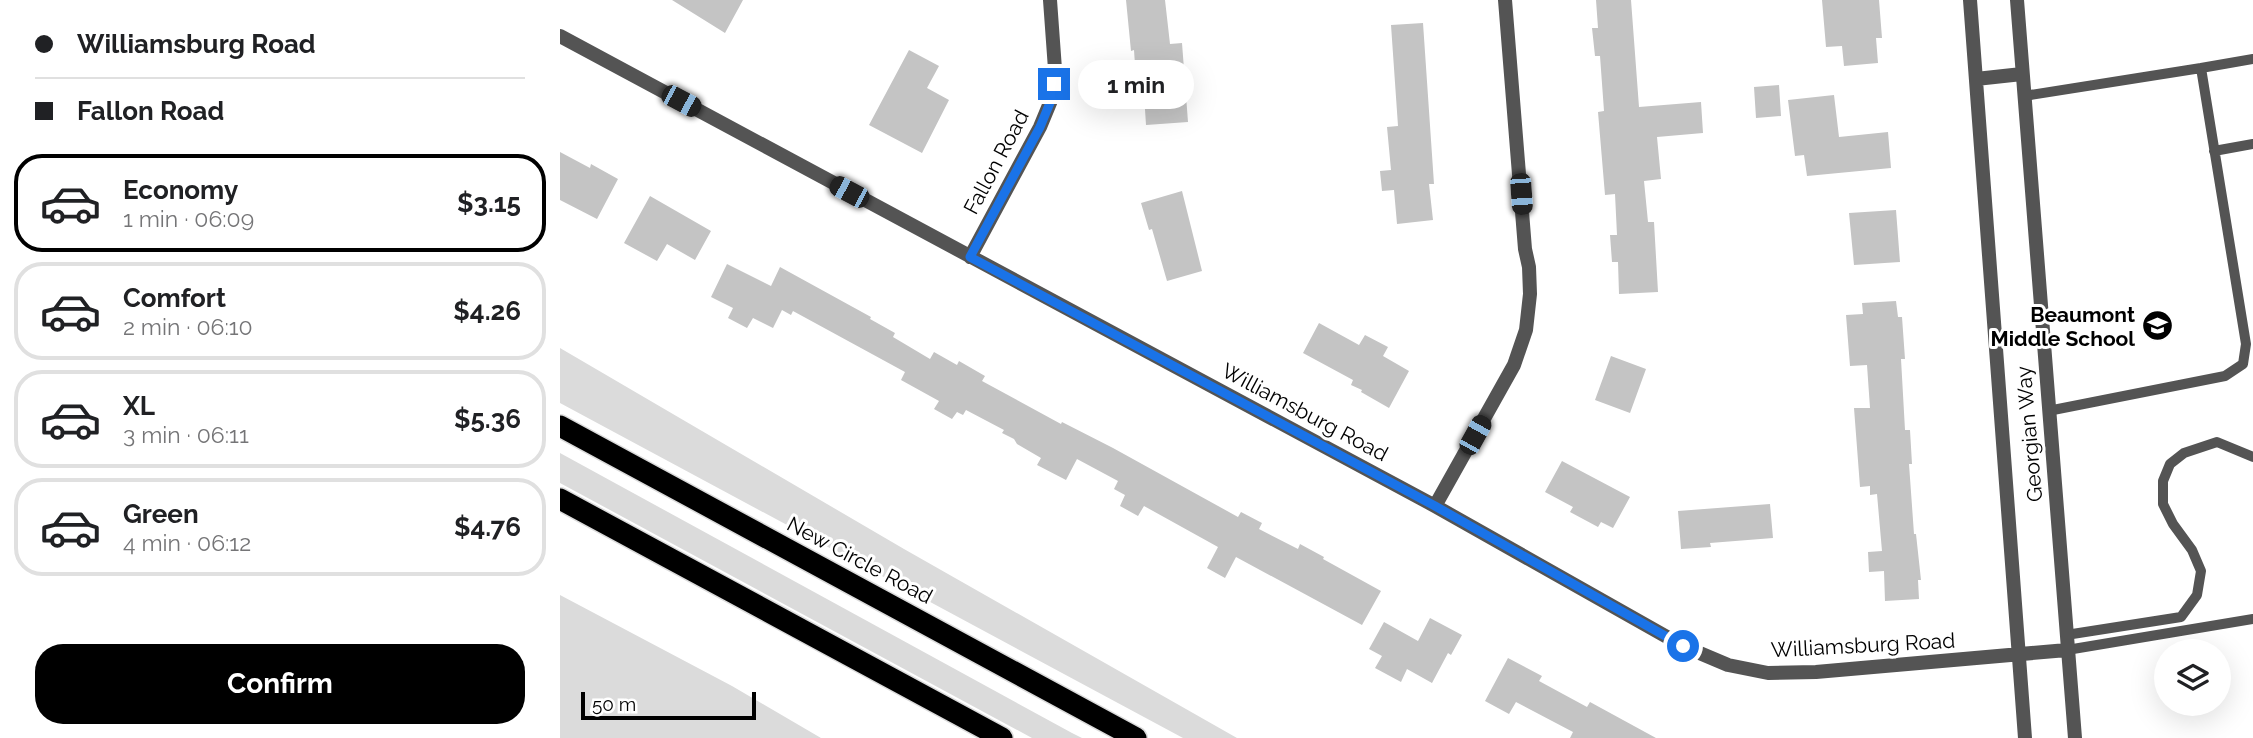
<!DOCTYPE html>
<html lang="en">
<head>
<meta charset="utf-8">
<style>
  body { margin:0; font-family:Raleway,sans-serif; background:#f2f2f2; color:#202124; height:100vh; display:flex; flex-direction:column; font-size:26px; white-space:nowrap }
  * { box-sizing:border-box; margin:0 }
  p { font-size:23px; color:#757577 }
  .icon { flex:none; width:38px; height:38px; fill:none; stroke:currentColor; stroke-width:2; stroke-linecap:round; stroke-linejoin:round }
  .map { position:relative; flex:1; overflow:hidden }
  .side { display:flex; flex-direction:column; background:#fff; width:560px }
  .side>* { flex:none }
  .hud { display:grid; align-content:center; height:154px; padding:0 35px; background:#fff }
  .buttons { position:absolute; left:1594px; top:639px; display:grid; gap:14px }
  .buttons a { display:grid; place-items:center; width:77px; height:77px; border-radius:50%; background:#fff; box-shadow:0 7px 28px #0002; font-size:35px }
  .scale { position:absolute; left:21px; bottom:18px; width:175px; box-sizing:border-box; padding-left:7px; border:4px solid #000; border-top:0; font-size:19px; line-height:24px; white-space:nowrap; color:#000; -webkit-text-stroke:5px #fff; paint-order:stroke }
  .end { position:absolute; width:32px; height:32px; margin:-16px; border:9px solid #1a73e8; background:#fff; box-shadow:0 0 0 4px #fff }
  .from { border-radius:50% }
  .bubble { position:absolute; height:49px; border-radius:24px; background:#fff; box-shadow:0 7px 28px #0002; font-size:23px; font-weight:700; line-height:49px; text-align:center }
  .car { position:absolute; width:21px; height:42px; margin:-21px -10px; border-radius:9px; box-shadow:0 0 5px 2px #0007; background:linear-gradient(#222 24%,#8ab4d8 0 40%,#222 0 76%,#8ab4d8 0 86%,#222 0) }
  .hud b { display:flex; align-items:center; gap:24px; height:66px; font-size:26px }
  .hud b+b { border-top:2px solid #e0e0e0 }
  .hud i { width:18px; height:18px; background:#202124 }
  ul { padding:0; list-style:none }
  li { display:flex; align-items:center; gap:21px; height:98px; margin:0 14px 10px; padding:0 21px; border:4px solid #e0e0e0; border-radius:28px }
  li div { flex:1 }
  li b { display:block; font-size:26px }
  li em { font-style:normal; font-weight:700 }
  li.active { border-color:#000 }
  li>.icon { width:63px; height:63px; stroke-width:1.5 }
  .action { display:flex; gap:14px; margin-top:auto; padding:14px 35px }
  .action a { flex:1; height:80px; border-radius:28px; background:#000; color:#fff; font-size:28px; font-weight:700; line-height:80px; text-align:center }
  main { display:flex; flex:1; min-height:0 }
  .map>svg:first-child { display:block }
  .green { fill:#dbdbdb }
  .building { fill:#c4c4c4 }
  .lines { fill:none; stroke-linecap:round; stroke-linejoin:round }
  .highway-casing { stroke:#dbdbdb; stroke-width:24 }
  .lane { stroke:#545454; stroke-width:10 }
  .street { stroke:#545454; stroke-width:14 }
  .highway { stroke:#000; stroke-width:21 }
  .route { stroke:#1a73e8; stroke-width:9 }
  .labels { text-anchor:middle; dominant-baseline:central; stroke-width:6; stroke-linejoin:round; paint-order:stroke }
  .street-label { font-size:21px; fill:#000; stroke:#fff }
  .poi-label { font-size:21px; font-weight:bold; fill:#000; stroke:#fff; text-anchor:end }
</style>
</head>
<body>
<main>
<section class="side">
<div class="hud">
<b><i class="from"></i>Williamsburg Road</b>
<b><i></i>Fallon Road</b>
</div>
<ul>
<li class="active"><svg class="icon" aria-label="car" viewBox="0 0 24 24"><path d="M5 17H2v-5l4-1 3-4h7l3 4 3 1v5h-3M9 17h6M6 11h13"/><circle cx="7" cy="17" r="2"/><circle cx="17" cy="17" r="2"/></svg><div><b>Economy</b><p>1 min · 06:09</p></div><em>$3.15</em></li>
<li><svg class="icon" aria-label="car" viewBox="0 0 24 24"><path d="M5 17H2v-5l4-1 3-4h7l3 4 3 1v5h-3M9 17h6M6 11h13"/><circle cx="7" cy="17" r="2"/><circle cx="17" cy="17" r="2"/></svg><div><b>Comfort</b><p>2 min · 06:10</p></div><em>$4.26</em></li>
<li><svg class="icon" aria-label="car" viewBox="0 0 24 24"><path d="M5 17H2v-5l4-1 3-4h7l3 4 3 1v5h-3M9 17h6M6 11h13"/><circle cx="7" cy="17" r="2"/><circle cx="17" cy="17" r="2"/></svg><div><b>XL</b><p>3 min · 06:11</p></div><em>$5.36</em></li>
<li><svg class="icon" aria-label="car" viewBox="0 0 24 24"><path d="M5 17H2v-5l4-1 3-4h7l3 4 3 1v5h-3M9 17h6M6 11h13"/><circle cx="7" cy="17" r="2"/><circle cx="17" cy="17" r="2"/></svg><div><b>Green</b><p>4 min · 06:12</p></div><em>$4.76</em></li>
</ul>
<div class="action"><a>Confirm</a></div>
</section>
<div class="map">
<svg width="1693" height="738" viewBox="0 0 1693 738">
  <rect width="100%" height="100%" fill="#fff"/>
  <!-- green -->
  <path class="green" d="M 0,348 L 344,549 L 677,738 L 623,738 L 0,403 Z
    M 0,453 L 512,733 L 522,738 L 472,738 L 0,483 Z
    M 0,595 L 172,686 L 261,738 L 0,738 Z"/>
  <!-- building -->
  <path class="building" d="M 112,0 L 183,0 L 165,33 Z
    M 566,0 L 605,0 L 610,44 L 622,43 L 628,122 L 586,125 L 583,78 L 576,79 L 574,50 L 571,51 Z
    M 1036,0 L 1071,0 L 1079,107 L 1141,102 L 1143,133 L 1097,137 L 1101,179 L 1084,181 L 1088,222 L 1094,222 L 1098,292 L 1059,294 L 1058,262 L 1052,262 L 1050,235 L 1057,235 L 1055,194 L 1045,195 L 1038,112 L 1044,111 L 1040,56 L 1035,56 L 1032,28 L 1038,28 Z
    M 1262,0 L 1319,0 L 1322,38 L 1316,38 L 1318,63 L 1284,66 L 1282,46 L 1266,47 Z
    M 863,23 L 874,184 L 869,184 L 873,220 L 837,224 L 834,190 L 822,191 L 820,171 L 831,170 L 827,127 L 838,126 L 831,25 Z
    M 349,50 L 379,66 L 367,88 L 389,100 L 362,153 L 309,125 Z
    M 1219,85 L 1221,116 L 1196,118 L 1194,87 Z
    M 1274,95 L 1279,137 L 1328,132 L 1331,168 L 1247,176 L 1244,155 L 1235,156 L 1228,100 Z
    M 0,152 L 30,168 L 31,164 L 58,179 L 37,219 L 0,200 Z
    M 622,191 L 642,271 L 607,281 L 592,229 L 589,230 L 581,203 Z
    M 90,196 L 151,231 L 135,260 L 107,244 L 97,261 L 64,243 Z
    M 1336,210 L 1340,262 L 1294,265 L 1289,213 Z
    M 167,264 L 211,286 L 220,267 L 311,317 L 310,319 L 335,333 L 333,337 L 370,359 L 374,352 L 397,365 L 399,361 L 425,376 L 422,381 L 501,424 L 502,422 L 553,448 L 678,517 L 681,512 L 702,523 L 699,529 L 738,549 L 740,544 L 764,557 L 763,559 L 821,591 L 802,625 L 676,557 L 665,578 L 647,568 L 658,547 L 584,506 L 578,516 L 560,506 L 565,495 L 554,489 L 558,481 L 517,459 L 506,480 L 477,465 L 481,458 L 457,444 L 454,439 L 442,433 L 444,430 L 406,410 L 403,415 L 397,412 L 392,419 L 374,409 L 379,401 L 341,380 L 345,372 L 233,311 L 231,315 L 222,310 L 213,328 L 193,318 L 187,328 L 168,318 L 173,308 L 151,297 Z
    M 1336,301 L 1338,317 L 1342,317 L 1345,359 L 1341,359 L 1345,430 L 1350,430 L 1352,464 L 1349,464 L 1354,534 L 1356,534 L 1361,580 L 1358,580 L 1359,599 L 1325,601 L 1324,571 L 1309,572 L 1308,552 L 1322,551 L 1317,494 L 1310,495 L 1310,486 L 1300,487 L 1294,408 L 1310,408 L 1307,365 L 1290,366 L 1286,315 L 1303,314 L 1302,303 Z
    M 759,323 L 799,345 L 805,335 L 828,347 L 823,356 L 849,371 L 829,408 L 801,392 L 802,390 L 791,385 L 793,380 L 743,353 Z
    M 1051,356 L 1086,369 L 1070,413 L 1035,400 Z
    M 1002,461 L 1070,497 L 1053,528 L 1041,522 L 1038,527 L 1010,512 L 1013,507 L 985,492 Z
    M 1210,504 L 1213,538 L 1150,543 L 1151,547 L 1121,549 L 1118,511 Z
    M 870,618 L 902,635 L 891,655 L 888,653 L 872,683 L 847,669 L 841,682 L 815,668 L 822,656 L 809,649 L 824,622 L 858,641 Z
    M 948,658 L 982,676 L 979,681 L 1027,707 L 1030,702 L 1096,738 L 1010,738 L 1013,732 L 956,702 L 949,714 L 925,701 Z"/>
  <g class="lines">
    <defs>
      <path id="highway" d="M 0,426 L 576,738
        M 0,499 L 442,738"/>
    </defs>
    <!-- highway casing -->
    <use href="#highway" class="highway-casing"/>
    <!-- lane -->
    <path class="lane" d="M 1641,68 L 1693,59
      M 1464,96 L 1641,68 L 1686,344 L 1683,364 L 1665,376 L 1488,411
      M 1654,151 L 1693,144
      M 1506,635 L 1621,617 L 1637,595 L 1641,571 L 1632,550 L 1613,524 L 1603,504 L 1603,481 L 1610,464 L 1624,453 L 1657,442 L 1693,457
      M 1507,650 L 1693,619"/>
    <!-- street -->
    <path class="street" d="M 1410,0 L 1465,738
      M 1457,0 L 1515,738
      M 0,36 L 875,506 L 1123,646 L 1168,665 L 1208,673 L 1256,672 L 1507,650
      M 1416,79 L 1462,74
      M 410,257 L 480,127 L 492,98 L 495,69 L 490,0
      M 875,506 L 954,365 L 966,330 L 970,294 L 969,267 L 965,249 L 945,0"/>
    <!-- highway -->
    <use href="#highway" class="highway"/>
  </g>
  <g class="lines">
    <!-- route -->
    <path class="route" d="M 494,84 L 492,98 L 480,127 L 410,257 L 875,506 L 1123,646"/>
  </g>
  <!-- icons -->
  <defs>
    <symbol id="school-disc" viewBox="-11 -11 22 22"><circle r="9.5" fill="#000" stroke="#fff"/><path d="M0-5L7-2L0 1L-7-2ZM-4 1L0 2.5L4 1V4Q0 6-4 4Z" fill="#fff"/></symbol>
  </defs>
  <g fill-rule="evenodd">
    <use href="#school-disc" x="1580" y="308" width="35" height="35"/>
  </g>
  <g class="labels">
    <!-- street labels -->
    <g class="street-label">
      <text transform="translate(436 162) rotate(-62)">Fallon Road</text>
      <text transform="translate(745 412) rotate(28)">Williamsburg Road</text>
      <text transform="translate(1469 434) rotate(-95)">Georgian Way</text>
      <text transform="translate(300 560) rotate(28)">New Circle Road</text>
      <text transform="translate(1303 645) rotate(-3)">Williamsburg Road</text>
    </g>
    <!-- poi labels -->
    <g class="poi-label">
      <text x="1575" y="314">Beaumont<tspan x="1575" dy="24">Middle School</tspan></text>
    </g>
  </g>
</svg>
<div class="buttons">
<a><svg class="icon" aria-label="layers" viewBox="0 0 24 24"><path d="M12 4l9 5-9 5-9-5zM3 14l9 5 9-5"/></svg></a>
</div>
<div class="scale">50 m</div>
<i class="end from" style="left:1123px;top:646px"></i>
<i class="end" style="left:494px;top:84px"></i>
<div class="bubble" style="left:518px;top:60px;width:116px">1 min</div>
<i class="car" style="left:121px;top:101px;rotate:118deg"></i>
<i class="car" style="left:289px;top:192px;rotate:298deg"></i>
<i class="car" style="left:961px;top:194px;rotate:176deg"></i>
<i class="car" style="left:915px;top:435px;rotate:29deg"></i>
</div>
</main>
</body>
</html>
